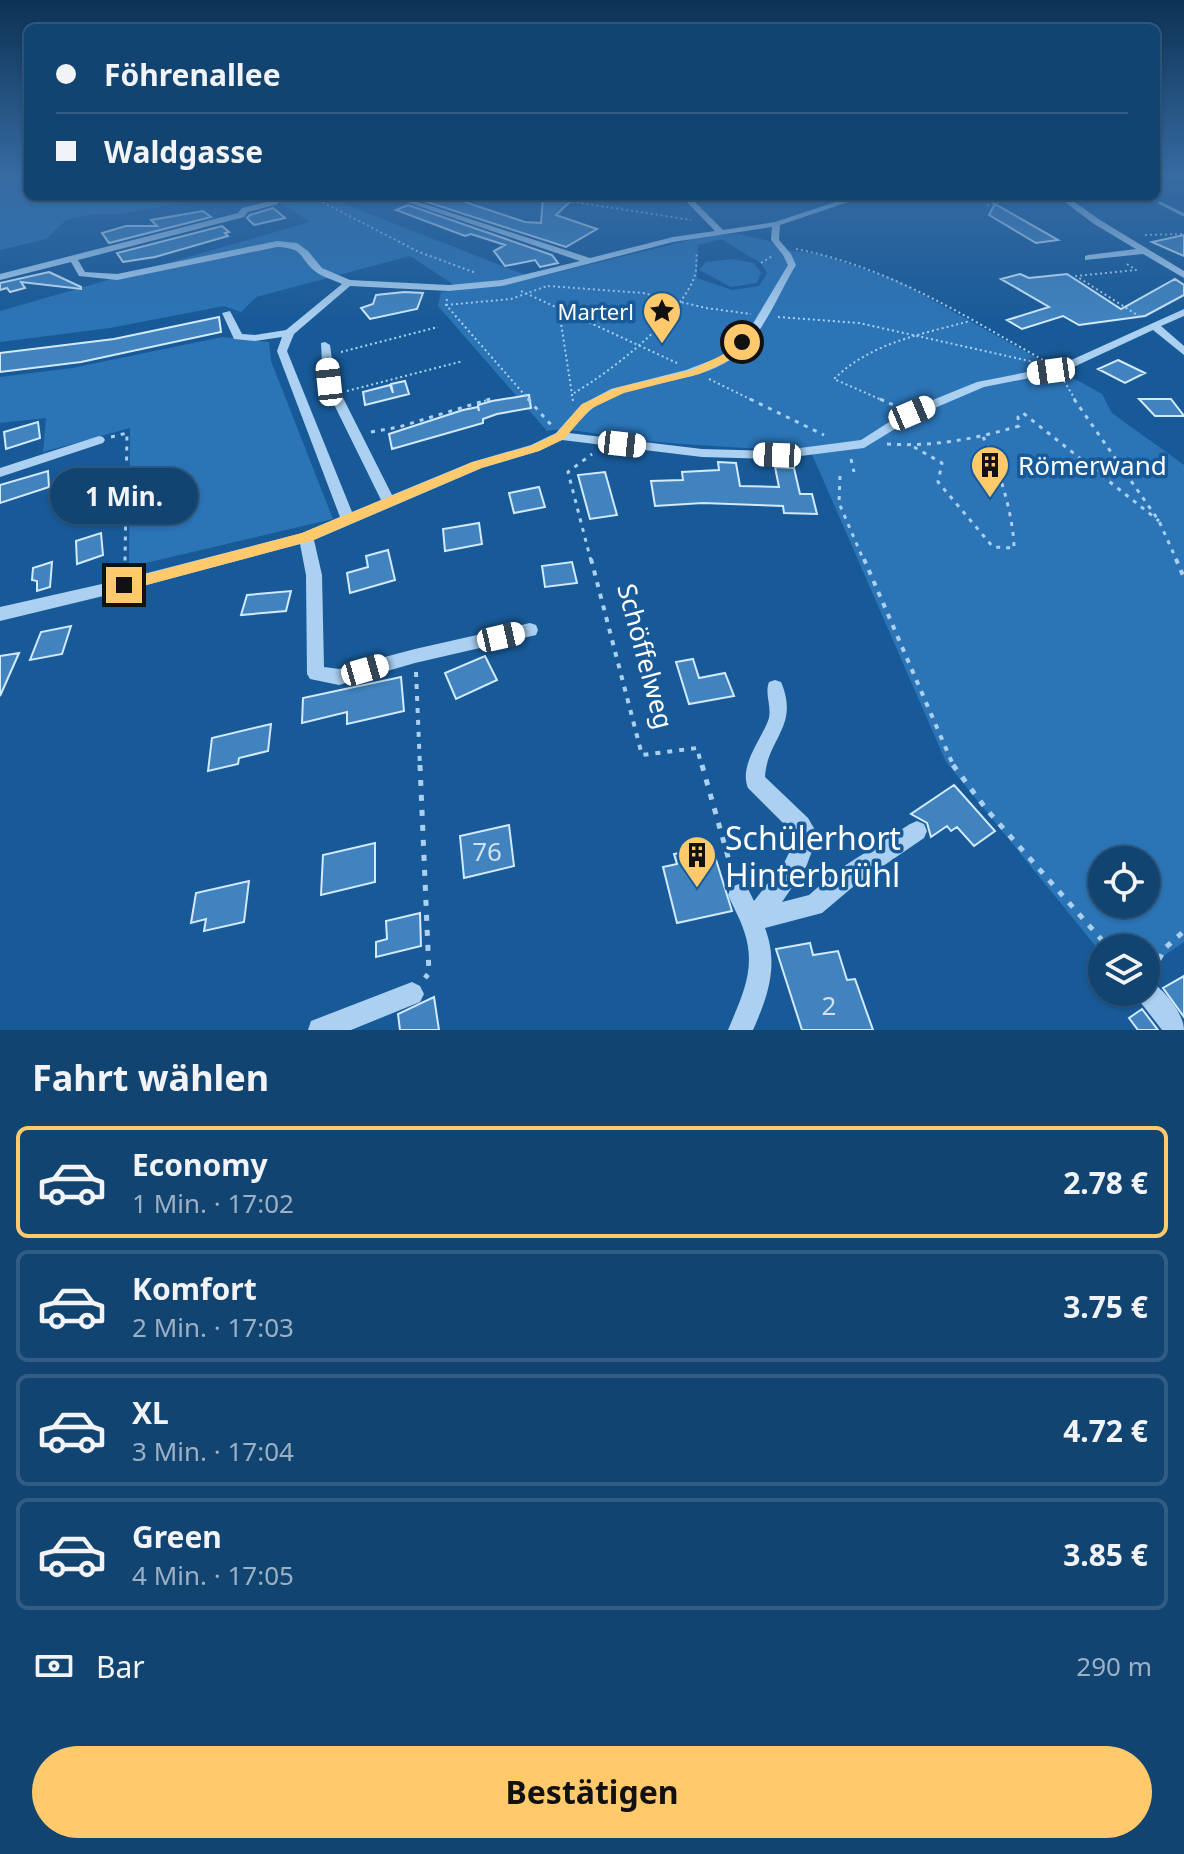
<!DOCTYPE html>
<html lang="de">
<head>
<meta charset="utf-8">
<style>
  body { margin:0; font-family:"Noto Sans",sans-serif; background:#1b4b77; color:#f1f3f6; height:100vh; display:flex; flex-direction:column; font-size:30px; white-space:nowrap }
  * { box-sizing:border-box; margin:0 }
  p { font-size:26px; color:#9cb0c4 }
  .icon { flex:none; width:44px; height:44px; fill:none; stroke:currentColor; stroke-width:2; stroke-linecap:round; stroke-linejoin:round }
  .map { position:relative; height:1030px; overflow:hidden }
  .details { display:flex; flex-direction:column; background:#124472; flex:1 }
  .details>* { flex:none }
  .guide { position:absolute; left:24px; top:24px; width:1136px; height:176px; border-radius:12px; box-shadow:0 2px 6px #0004,0 0 0 2px #315c84; display:grid; align-content:center; height:176px; padding:0 32px; background:#124472 }
  .controls { position:absolute; left:1088px; top:846px; display:grid; gap:16px }
  .controls a { display:grid; place-items:center; width:72px; height:72px; border-radius:50%; background:#124472; box-shadow:0 2px 6px #0004,0 0 0 2px #315c84; font-size:40px }
  .end { position:absolute; width:36px; height:36px; margin:-18px; border:10px solid #ffc96c; background:#111; box-shadow:0 0 0 4px #111 }
  .from { border-radius:50% }
  .bubble { position:absolute; height:56px; border-radius:28px; background:#124472; box-shadow:0 2px 6px #0004,0 0 0 2px #315c84; font-size:26px; font-weight:700; line-height:56px; text-align:center }
  .car { position:absolute; width:24px; height:48px; margin:-24px -12px; border-radius:10px; box-shadow:0 0 6px 2px #0007; background:linear-gradient(#fff 24%,#345 0 40%,#fff 0 76%,#345 0 86%,#fff 0) }
  .guide b { display:flex; align-items:center; gap:28px; height:76px; font-size:30px }
  .guide b+b { border-top:2px solid #315c84 }
  .guide i { width:20px; height:20px; background:#f1f3f6 }
  ul { padding:0; list-style:none }
  li { display:flex; align-items:center; gap:24px; height:112px; margin:0 16px 12px; padding:0 16px; border:4px solid #315c84; border-radius:12px }
  li div { flex:1 }
  li b { display:block; font-size:30px }
  li em { font-style:normal; font-weight:700 }
  li.current { border-color:#ffc96c }
  li>.icon { width:72px; height:72px; stroke-width:1.5 }
  h2 { padding:0 32px; font-size:36px; line-height:96px }
  .pay { display:flex; align-items:center; gap:20px; height:88px; padding:0 32px; font-size:30px }
  .pay p { margin-inline-start:auto }
  .action { display:flex; gap:16px; margin-top:auto; padding:16px 32px }
  .action a { flex:1; height:92px; border-radius:48px; background:#ffc96c; color:#111; font-size:32px; font-weight:700; line-height:92px; text-align:center }
  .map>svg:first-child { display:block }
  .green { fill:#2b74b6; fill-rule:evenodd }
  .lines { fill:none; stroke-linecap:round; stroke-linejoin:round }
  .stream { stroke:#9ecdf4; stroke-width:3 }
  .building { fill:#4083bf; stroke:#d3e9fc; stroke-width:2 }
  .path-far3 { stroke:#abd0f1; stroke-width:2; stroke-dasharray:2 3; stroke-linecap:butt }
  .path-far2 { stroke:#abd0f1; stroke-width:3; stroke-dasharray:4 6; stroke-linecap:butt }
  .path-far1 { stroke:#abd0f1; stroke-width:4; stroke-dasharray:5 7; stroke-linecap:butt }
  .path { stroke:#abd0f1; stroke-width:5; stroke-dasharray:6 9; stroke-linecap:butt }
  .minor { fill:#abd0f1; fill-rule:evenodd }
  .route { fill:#ffc96c }
  .labels { text-anchor:middle; dominant-baseline:central; stroke-width:7; stroke-linejoin:round; paint-order:stroke }
  .far-poi-label { font-size:22px; fill:#fff; stroke:#185a98; text-anchor:end }
  .poi-label { font-size:26px; fill:#fff; stroke:#185a98; text-anchor:start }
  .street-label { font-size:26px; fill:#fff; stroke:#185a98 }
  .near-number-label { font-size:26px; fill:#cfe0ef }
  .near-poi-label { font-size:32px; fill:#fff; stroke:#185a98; text-anchor:start }
</style>
</head>
<body>
<div class="map">
<svg width="1184" height="1030" viewBox="0 0 1184 1030">
  <rect width="100%" height="100%" fill="#185a98"/>
  <!-- green -->
  <path class="green" d="M 0,177 L 28,177 L 28,196 L 226,196 L 118,214 L 94,214 L 66,220 L 46,239 L 0,250 Z
    M 270,196 L 336,196 L 332,199 L 533,278 L 711,235 L 738,234 L 769,241 L 781,249 L 822,255 L 896,280 L 1102,394 L 1112,413 L 1184,465 L 1184,942 L 1146,968 L 1146,948 L 1102,948 L 1102,954 L 946,762 L 811,452 C 754,448 696,446 638,440 C 616,438 564,426 547,431 L 438,306 L 441,292 L 462,290 L 410,256 L 256,297 L 241,312 L 224,306 L 110,328 L 0,342 L 0,311 L 310,222 ZM 721,239 L 761,263 L 767,273 L 759,286 L 732,290 L 697,278 L 698,245 ZM 1102,860 L 1146,860 L 1146,904 L 1102,904 Z
    M 732,259 L 754,263 L 761,272 L 757,283 L 731,287 L 699,270 L 706,262 Z
    M 222,337 L 269,342 L 271,361 L 333,519 L 129,567 L 130,428 L 43,452 L 46,418 L 0,423 L 0,377 L 72,368 Z"/>
  <g class="lines">
    <!-- stream -->
    <path class="stream" d="M 1160,203 L 1184,215"/>
  </g>
  <!-- building -->
  <path class="building" d="M 429,196 L 443,200 L 450,197 L 525,222 L 541,223 L 543,196 L 576,196 L 556,215 L 597,229 L 566,247 L 421,200 Z
    M 995,204 L 1058,240 L 1036,243 L 989,215 Z
    M 408,205 L 552,255 L 558,263 L 540,267 L 535,260 L 505,266 L 494,251 L 505,245 L 471,234 L 465,236 L 396,210 Z
    M 273,208 L 285,218 L 254,225 L 247,218 L 250,215 Z
    M 203,211 L 211,217 L 109,243 L 102,233 L 126,226 L 157,226 L 151,220 Z
    M 222,226 L 229,232 L 225,233 L 228,236 L 155,257 L 123,262 L 117,253 Z
    M 1184,235 L 1184,256 L 1152,242 Z
    M 49,272 L 81,287 L 81,289 L 21,282 L 25,288 L 10,292 L 7,288 L 0,290 L 0,283 Z
    M 1020,274 L 1029,278 L 1067,274 L 1121,309 L 1175,279 L 1184,285 L 1184,295 L 1145,316 L 1079,325 L 1063,316 L 1022,329 L 1007,320 L 1049,307 L 1001,279 Z
    M 404,292 L 423,293 L 417,309 L 370,319 L 361,308 L 373,304 L 376,295 Z
    M 219,317 L 221,332 L 81,362 L 0,372 L 0,353 L 114,339 Z
    M 1118,360 L 1145,373 L 1125,383 L 1098,369 Z
    M 405,381 L 409,394 L 365,405 L 363,392 L 390,385 L 393,393 L 391,384 Z
    M 529,395 L 531,408 L 497,414 L 483,419 L 483,423 L 392,449 L 389,434 L 463,410 L 478,407 L 479,411 L 478,405 L 492,401 Z
    M 1139,399 L 1171,399 L 1184,416 L 1155,416 Z
    M 38,422 L 40,438 L 6,449 L 4,432 Z
    M 718,462 L 736,463 L 740,486 L 779,487 L 775,467 L 794,468 L 800,494 L 812,494 L 817,514 L 784,513 L 783,506 L 703,503 L 655,506 L 651,481 L 683,480 L 682,472 L 719,470 Z
    M 48,471 L 49,487 L 0,503 L 0,485 Z
    M 605,472 L 617,515 L 590,519 L 578,475 Z
    M 539,487 L 545,507 L 514,513 L 509,493 Z
    M 479,523 L 482,544 L 445,551 L 443,529 Z
    M 101,533 L 103,555 L 77,564 L 76,541 Z
    M 388,550 L 395,580 L 350,593 L 347,573 L 368,567 L 366,556 Z
    M 52,562 L 50,587 L 37,591 L 37,581 L 32,580 L 33,568 Z
    M 572,562 L 577,583 L 545,587 L 542,566 Z
    M 291,591 L 286,611 L 241,615 L 247,595 Z
    M 71,626 L 62,654 L 30,660 L 41,632 Z
    M 19,653 L 0,696 L 0,656 Z
    M 485,656 L 497,680 L 456,699 L 445,673 Z
    M 693,659 L 699,678 L 725,673 L 734,696 L 689,704 L 676,662 Z
    M 401,677 L 404,711 L 347,724 L 347,712 L 302,723 L 303,698 Z
    M 271,724 L 268,751 L 239,758 L 238,764 L 208,771 L 212,738 Z
    M 954,785 L 995,831 L 974,846 L 957,827 L 951,831 L 947,826 L 931,837 L 927,823 L 911,814 Z
    M 509,825 L 514,866 L 464,878 L 460,836 Z
    M 375,843 L 375,882 L 321,895 L 323,855 Z
    M 712,847 L 732,911 L 677,923 L 663,867 L 677,864 L 674,854 Z
    M 249,881 L 244,922 L 204,931 L 206,919 L 191,923 L 196,893 Z
    M 420,913 L 421,946 L 376,957 L 376,942 L 387,939 L 386,921 Z
    M 810,943 L 813,955 L 838,951 L 847,980 L 855,979 L 873,1030 L 802,1030 L 776,949 Z
    M 1184,976 L 1184,1017 L 1163,988 Z
    M 434,997 L 439,1030 L 400,1030 L 398,1014 Z
    M 1142,1009 L 1158,1030 L 1138,1030 L 1129,1018 Z"/>
  <g class="lines">
    <!-- path-far3 -->
    <path class="path-far3" d="M 303,196 L 322,202
      M 335,196 L 322,202 L 419,252 L 476,273
      M 512,196 L 555,199 L 691,220
      M 987,205 L 1020,196
      M 1145,235 L 1184,234
      M 796,249 C 889,267 961,314 1043,360
      M 761,263 L 774,255
      M 1127,264 L 1136,270 L 1076,276 L 1142,318
      M 548,286 L 643,293 L 706,308 L 751,314
      M 521,291 L 677,363
      M 447,299 L 446,305 L 530,401
      M 446,305 L 511,299 L 547,286
      M 559,310 L 573,401
      M 778,317 L 859,323 L 1034,362
      M 341,352 L 438,327
      M 709,379 L 754,401
      M 1064,381 L 1076,401
      M 347,391 L 463,361
      M 574,393 C 613,370 677,320 694,278 C 697,271 696,260 697,253
      M 484,401 L 490,399
      M 884,401 L 834,379 C 870,343 922,334 970,321"/>
    <!-- path-far2 -->
    <path class="path-far2" d="M 528,399 L 553,427
      M 750,399 L 824,435
      M 880,399 L 898,407
      M 1074,399 L 1159,521 L 1177,561
      M 371,432 L 399,427 L 490,399
      M 111,437 L 127,433 L 125,561
      M 887,444 C 933,447 975,439 1019,426 L 1018,417 L 1023,413 L 1159,521
      M 914,447 L 942,463 L 938,482 L 993,547 L 1014,548 C 1014,518 998,463 983,437
      M 851,459 L 854,472
      M 840,476 L 839,503 L 864,561
      M 591,561 L 568,472 L 592,454"/>
    <!-- path-far1 -->
    <path class="path-far1" d="M 591,559 L 642,755 L 697,748 L 702,767
      M 864,559 L 954,767
      M 1176,559 L 1184,578
      M 125,569 L 125,559
      M 416,672 L 420,767"/>
    <!-- path -->
    <path class="path" d="M 420,765 L 429,973 L 425,978
      M 702,765 L 734,878
      M 953,765 L 987,810 L 1109,948
      M 1152,973 L 1165,948 L 1184,931"/>
    <!-- minor -->
    <path class="minor" d="M 273,196 L 280,197 L 278,204 L 248,212 L 244,217 L 78,260 L 85,272 L 117,274 L 277,241 L 297,243 L 308,251 L 322,268 L 350,280 L 449,285 L 502,280 L 580,261 L 389,196 L 400,196 L 590,258 L 673,237 L 715,231 L 681,196 L 689,196 L 723,230 L 775,222 L 854,196 L 866,196 L 780,225 L 779,240 L 791,254 L 796,265 C 778,294 766,330 739,353 C 702,385 647,378 605,400 C 590,408 580,420 569,433 L 702,449 L 777,451 L 861,440 L 908,410 L 977,382 L 1058,366 L 1184,309 L 1184,316 L 1161,326 L 1184,346 L 1184,355 L 1153,330 L 1065,371 L 984,387 L 916,416 L 864,448 L 777,459 L 702,457 L 562,440 L 539,451 L 482,468 L 314,540 L 322,575 L 324,667 L 339,669 L 415,649 L 530,623 L 536,625 L 538,630 L 536,635 L 415,663 L 339,685 L 310,679 L 307,674 L 306,575 L 300,544 L 124,591 L 0,621 L 0,607 L 124,579 L 302,533 L 340,517 L 277,351 L 282,337 L 255,341 L 234,339 L 222,313 L 230,311 L 242,334 L 255,335 L 286,330 L 342,284 C 334,280 323,277 316,272 C 298,258 306,248 277,247 L 117,280 L 79,276 L 71,262 L 0,280 L 0,274 L 238,213 L 242,208 L 271,201 ZM 772,227 L 771,240 L 783,255 L 788,265 L 751,327 L 732,348 L 720,357 L 686,370 L 611,389 L 581,405 L 556,433 L 531,445 L 472,462 L 392,495 L 335,382 L 330,345 L 325,342 L 321,343 L 323,382 L 381,500 L 352,512 L 287,351 L 294,334 L 350,286 L 449,291 L 502,286 L 673,242 Z
      M 1057,196 L 1066,196 L 1100,220 L 1184,271 L 1184,278 L 1143,254 L 1085,260 L 1085,256 L 1088,255 L 1136,249 L 1094,224 Z
      M 99,436 L 103,437 L 105,440 L 103,443 L 0,477 L 0,468 Z
      M 775,680 L 781,682 C 800,726 767,739 765,777 L 808,818 L 818,835 L 806,867 L 782,902 L 809,895 L 838,870 L 910,824 L 917,821 L 924,824 L 927,831 L 924,838 L 854,886 L 822,913 L 765,928 C 779,965 768,996 753,1030 L 728,1030 C 742,996 757,968 744,931 C 740,918 733,907 728,895 L 731,887 L 739,884 L 747,887 L 754,901 L 784,863 L 797,837 L 748,788 C 739,766 760,741 768,721 C 773,708 764,695 769,682 Z
      M 1146,979 C 1162,986 1184,1013 1184,1030 L 1162,1030 L 1138,999 L 1135,992 L 1146,992 Z
      M 412,982 L 420,986 L 424,994 L 420,1002 L 351,1030 L 308,1030 L 311,1021 Z"/>
  </g>
  <!-- sky -->
  <linearGradient id="sky" x2="0" y2="1"><stop stop-color="#0d3254"/><stop offset="0.55" stop-color="#376ba2"/><stop offset="1" stop-color="#376ba2" stop-opacity="0"/></linearGradient>
  <rect width="1184" height="321" fill="url(#sky)"/>
  <!-- route -->
  <path class="route" d="M 742,339 L 747,342 L 730,360 L 699,374 L 624,393 L 590,409 L 564,439 L 539,451 L 481,468 L 311,541 L 124,591 L 117,585 L 124,580 L 302,533 L 473,462 L 531,446 L 556,434 L 582,404 L 616,388 L 692,370 L 722,355 Z"/>
  <!-- icons -->
  <defs>
    <symbol id="sight-pin" viewBox="-11 -11 22 30"><path d="M0 17L-7.5 6A9.5 9.5 0 1 1 7.5 6Z" fill="#ffc96c" stroke="#185a98"/><path d="M0-6L1.8-2.2L6-1.7L2.9 1.2L3.7 5.4L0 3.3L-3.7 5.4L-2.9 1.2L-6-1.7L-1.8-2.2Z" fill="#111"/></symbol>
    <symbol id="building-pin" viewBox="-11 -11 22 30"><path d="M0 17L-7.5 6A9.5 9.5 0 1 1 7.5 6Z" fill="#ffc96c" stroke="#185a98"/><path d="M-4-6H4V6H1V3H-1V6H-4ZM-2.5-4.3h1.7v1.8h-1.7ZM.8-4.3h1.7v1.8H.8ZM-2.5-1h1.7V.8h-1.7ZM.8-1h1.7V.8H.8Z" fill="#111"/></symbol>
  </defs>
  <g fill-rule="evenodd">
    <use href="#sight-pin" x="640" y="289" width="44" height="60"/>
    <use href="#building-pin" x="968" y="443" width="44" height="60"/>
    <use href="#building-pin" x="675" y="833" width="44" height="60"/>
  </g>
  <g class="labels">
    <!-- far-poi labels -->
    <g class="far-poi-label">
      <text x="634" y="311">Marterl</text>
    </g>
    <!-- poi labels -->
    <g class="poi-label">
      <text x="1018" y="465">Römerwand</text>
    </g>
    <!-- street labels -->
    <g class="street-label">
      <text transform="translate(646 656) rotate(75)">Schöffelweg</text>
    </g>
    <!-- near-number labels -->
    <g class="near-number-label">
      <text x="487" y="851">76</text>
      <text x="829" y="1005">2</text>
    </g>
    <!-- near-poi labels -->
    <g class="near-poi-label">
      <text x="725" y="837">Schülerhort<tspan x="725" dy="37">Hinterbrühl</tspan></text>
    </g>
  </g>
</svg>
<div class="controls">
<a><svg class="icon" aria-label="locate" viewBox="0 0 24 24"><circle cx="12" cy="12" r="6"/><path d="M12 2v4M12 18v4M2 12h4M18 12h4"/></svg></a>
<a><svg class="icon" aria-label="layers" viewBox="0 0 24 24"><path d="M12 4l9 5-9 5-9-5zM3 14l9 5 9-5"/></svg></a>
</div>
<i class="end from" style="left:742px;top:342px"></i>
<i class="end" style="left:124px;top:585px"></i>
<div class="bubble" style="left:50px;top:468px;width:148px">1 Min.</div>
<i class="car" style="left:1051px;top:371px;rotate:262deg"></i>
<i class="car" style="left:329px;top:382px;rotate:354deg"></i>
<i class="car" style="left:912px;top:413px;rotate:67deg"></i>
<i class="car" style="left:622px;top:444px;rotate:96deg"></i>
<i class="car" style="left:777px;top:455px;rotate:272deg"></i>
<i class="car" style="left:501px;top:637px;rotate:77deg"></i>
<i class="car" style="left:365px;top:670px;rotate:74deg"></i>
<div class="guide">
<b><i class="from"></i>Föhrenallee</b>
<b><i></i>Waldgasse</b>
</div>
</div>
<section class="details">
<h2>Fahrt wählen</h2>
<ul>
<li class="current"><svg class="icon" aria-label="car" viewBox="0 0 24 24"><path d="M5 17H2v-5l4-1 3-4h7l3 4 3 1v5h-3M9 17h6M6 11h13"/><circle cx="7" cy="17" r="2"/><circle cx="17" cy="17" r="2"/></svg><div><b>Economy</b><p>1 Min. · 17:02</p></div><em>2.78 €</em></li>
<li><svg class="icon" aria-label="car" viewBox="0 0 24 24"><path d="M5 17H2v-5l4-1 3-4h7l3 4 3 1v5h-3M9 17h6M6 11h13"/><circle cx="7" cy="17" r="2"/><circle cx="17" cy="17" r="2"/></svg><div><b>Komfort</b><p>2 Min. · 17:03</p></div><em>3.75 €</em></li>
<li><svg class="icon" aria-label="car" viewBox="0 0 24 24"><path d="M5 17H2v-5l4-1 3-4h7l3 4 3 1v5h-3M9 17h6M6 11h13"/><circle cx="7" cy="17" r="2"/><circle cx="17" cy="17" r="2"/></svg><div><b>XL</b><p>3 Min. · 17:04</p></div><em>4.72 €</em></li>
<li><svg class="icon" aria-label="car" viewBox="0 0 24 24"><path d="M5 17H2v-5l4-1 3-4h7l3 4 3 1v5h-3M9 17h6M6 11h13"/><circle cx="7" cy="17" r="2"/><circle cx="17" cy="17" r="2"/></svg><div><b>Green</b><p>4 Min. · 17:05</p></div><em>3.85 €</em></li>
</ul>
<div class="pay"><svg class="icon" aria-label="cash" viewBox="0 0 24 24"><path d="M3 7h18v10H3z"/><circle cx="12" cy="12" r="2"/></svg>Bar<p>290 m</p></div>
<div class="action"><a>Bestätigen</a></div>
</section>
</body>
</html>
